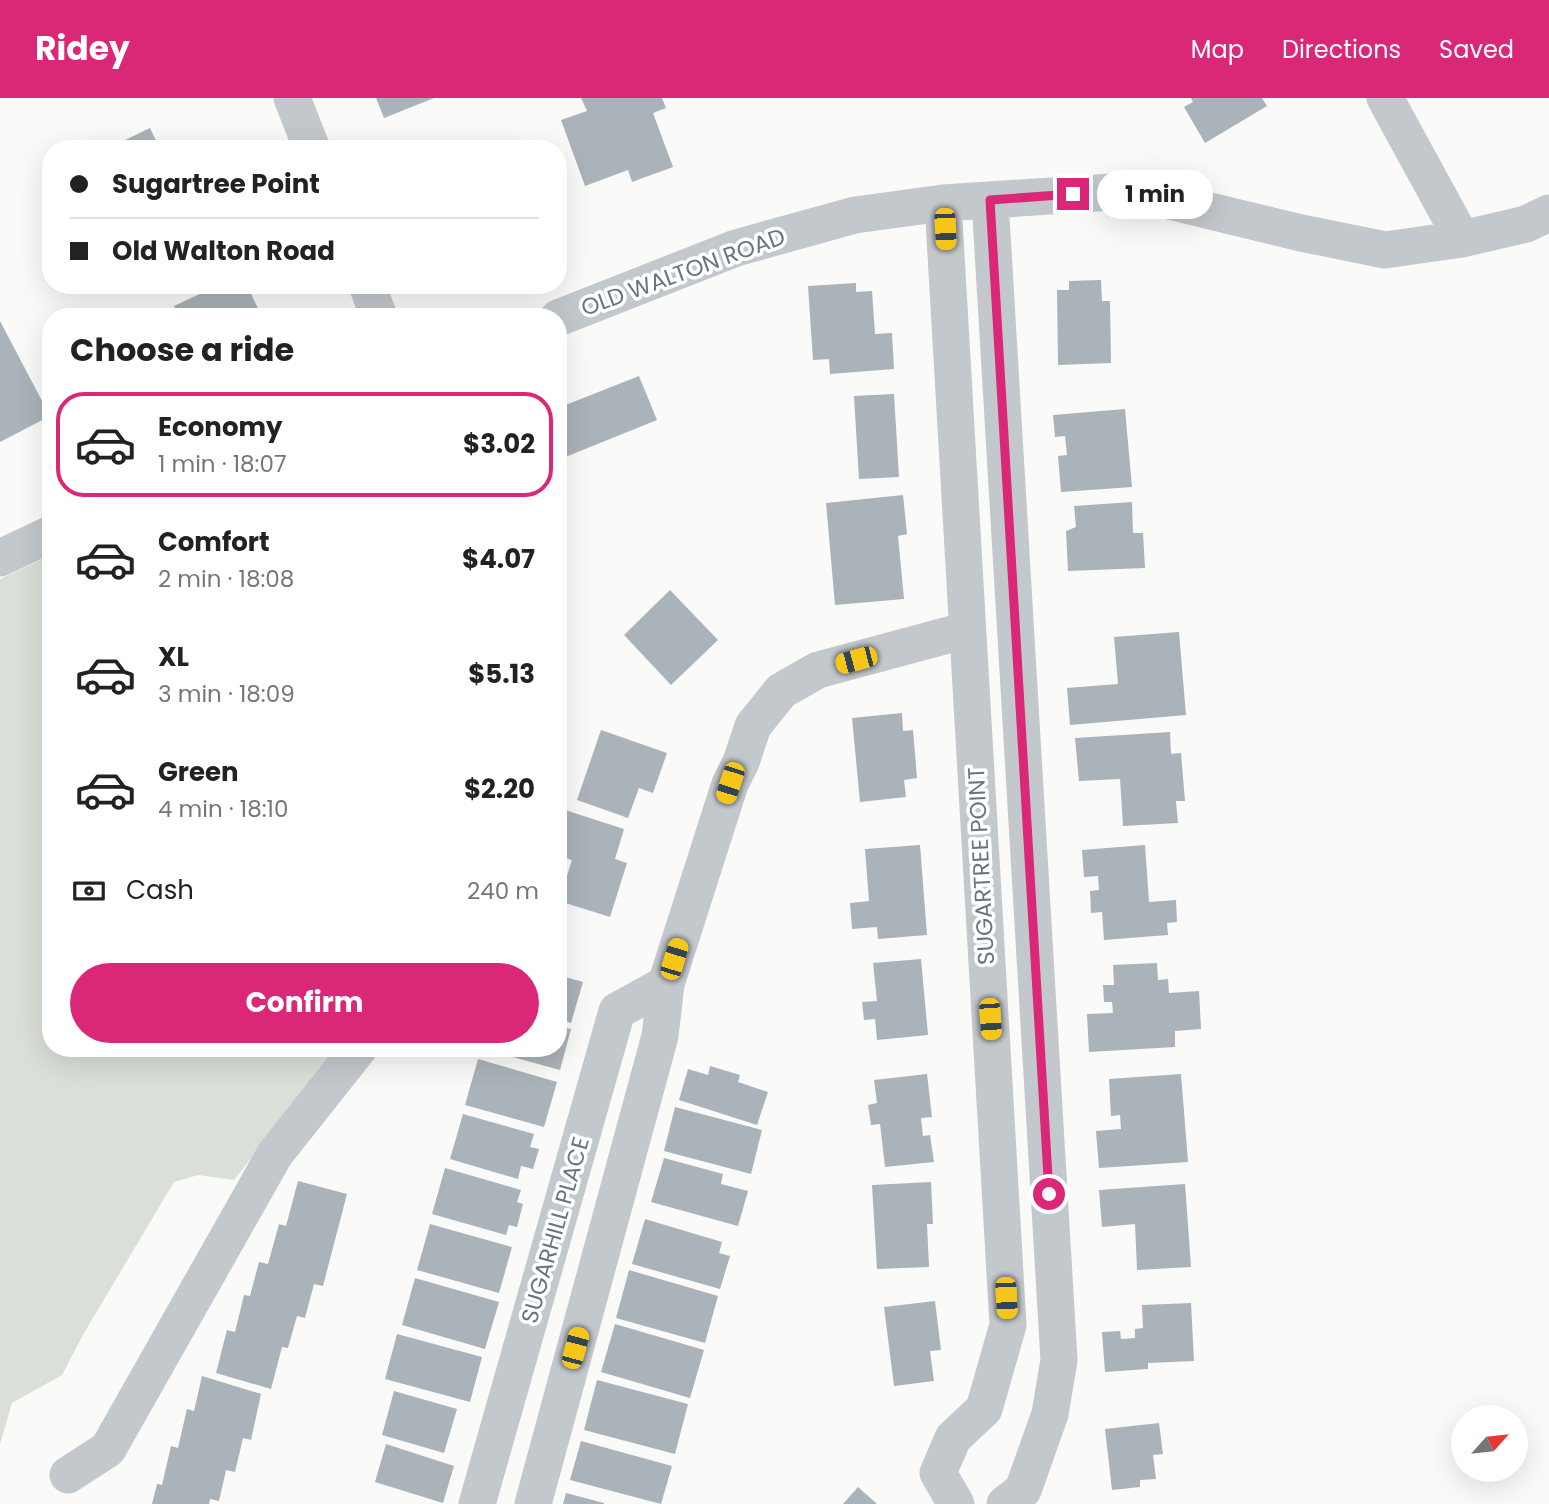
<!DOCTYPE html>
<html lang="en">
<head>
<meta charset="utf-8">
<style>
  body { margin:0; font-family:Poppins,sans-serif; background:#f6f6f6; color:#222; height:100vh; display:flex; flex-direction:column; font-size:26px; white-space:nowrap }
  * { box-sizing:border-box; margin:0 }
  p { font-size:23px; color:#767676 }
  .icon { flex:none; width:38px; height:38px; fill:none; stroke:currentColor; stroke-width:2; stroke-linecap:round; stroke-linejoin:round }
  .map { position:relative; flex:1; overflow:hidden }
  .side { position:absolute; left:42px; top:210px; width:525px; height:749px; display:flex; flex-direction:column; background:#fff; border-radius:28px; box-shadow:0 7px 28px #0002 }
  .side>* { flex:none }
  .top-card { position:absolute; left:42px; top:42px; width:525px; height:154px; border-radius:28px; box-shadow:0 7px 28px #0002; display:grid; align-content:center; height:154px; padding:0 28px; background:#fff }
  .needle { width:46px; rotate:63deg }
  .fabs { position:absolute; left:1451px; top:1307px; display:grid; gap:14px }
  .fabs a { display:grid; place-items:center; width:77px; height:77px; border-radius:50%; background:#fff; box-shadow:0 7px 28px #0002; font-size:35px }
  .end { position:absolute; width:32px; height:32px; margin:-16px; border:9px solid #db2777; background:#fff; box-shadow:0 0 0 4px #fff }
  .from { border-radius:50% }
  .bubble { position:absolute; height:49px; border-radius:24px; background:#fff; box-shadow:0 7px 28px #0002; font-size:23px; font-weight:700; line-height:49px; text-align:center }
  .car { position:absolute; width:21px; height:42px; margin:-21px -10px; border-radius:9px; box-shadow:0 0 5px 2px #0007; background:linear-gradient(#f5c518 24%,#345 0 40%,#f5c518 0 76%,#345 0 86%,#f5c518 0) }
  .top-card b { display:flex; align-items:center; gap:24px; height:66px; font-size:26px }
  .top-card b+b { border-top:2px solid #e0e0e0 }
  .top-card i { width:18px; height:18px; background:#222 }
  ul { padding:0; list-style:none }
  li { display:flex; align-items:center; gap:21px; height:105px; margin:0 14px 10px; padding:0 14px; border:4px solid transparent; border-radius:28px }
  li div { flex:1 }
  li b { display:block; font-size:26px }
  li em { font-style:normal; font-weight:700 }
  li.current { border-color:#db2777 }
  li>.icon { width:63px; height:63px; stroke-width:1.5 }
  h2 { padding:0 28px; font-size:32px; line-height:84px }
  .pay { display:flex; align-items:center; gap:18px; height:77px; padding:0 28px; font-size:26px }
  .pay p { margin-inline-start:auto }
  .primary-button { display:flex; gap:14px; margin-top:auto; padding:14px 28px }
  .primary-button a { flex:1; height:80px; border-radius:42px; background:#db2777; color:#fff; font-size:28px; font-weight:700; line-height:80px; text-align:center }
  header { display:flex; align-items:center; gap:42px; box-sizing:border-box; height:98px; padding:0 35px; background:#db2777; color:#fff }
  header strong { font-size:33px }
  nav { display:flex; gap:38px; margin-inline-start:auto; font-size:24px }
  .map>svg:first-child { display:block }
  .green { fill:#dadfd7 }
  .building { fill:#aab3b9 }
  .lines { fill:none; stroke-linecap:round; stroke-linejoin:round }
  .street { stroke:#c3c8cc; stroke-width:37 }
  .route { stroke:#db2777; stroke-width:9 }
  .labels { text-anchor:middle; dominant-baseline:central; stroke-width:7; stroke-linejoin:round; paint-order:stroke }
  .street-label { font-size:23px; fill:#657683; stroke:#fff }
</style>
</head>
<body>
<header>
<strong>Ridey</strong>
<nav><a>Map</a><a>Directions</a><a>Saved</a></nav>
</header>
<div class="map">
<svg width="1549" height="1406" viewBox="0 0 1549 1406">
  <rect width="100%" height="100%" fill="#fafaf8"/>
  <!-- green -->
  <path class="green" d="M 51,457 L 51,950 L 339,950 L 234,1082 L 198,1077 L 174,1084 L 84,1235 L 62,1277 L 12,1305 L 0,1346 L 0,481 Z"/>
  <!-- building -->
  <path class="building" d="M 376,0 L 434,0 L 384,20 Z
    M 581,0 L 662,0 L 666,10 L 653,15 L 673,69 L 632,84 L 628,72 L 585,88 L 561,22 L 587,13 Z
    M 1191,0 L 1262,0 L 1267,8 L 1205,45 L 1184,9 L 1193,4 Z
    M 150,30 L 160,51 L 114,51 L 113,48 Z
    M 1101,182 L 1102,203 L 1110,203 L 1111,265 L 1058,267 L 1057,192 L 1069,192 L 1069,183 Z
    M 856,185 L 856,194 L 872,193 L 875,236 L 892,235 L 894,271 L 830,276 L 829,261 L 813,262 L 808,188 Z
    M 198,187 L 247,187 L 262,219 L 179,219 L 174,208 L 202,195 Z
    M 0,223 L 50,318 L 0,344 Z
    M 639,278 L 657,322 L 558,362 L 558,310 Z
    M 894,296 L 899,379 L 859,381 L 854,298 Z
    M 1125,311 L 1132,389 L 1061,394 L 1058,358 L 1067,357 L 1065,338 L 1055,339 L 1053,317 Z
    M 903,397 L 907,436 L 898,438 L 904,501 L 835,507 L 826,405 Z
    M 1132,404 L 1133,435 L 1143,435 L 1145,470 L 1068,473 L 1066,433 L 1076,429 L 1074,408 Z
    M 670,492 L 718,542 L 671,587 L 624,537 Z
    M 1179,534 L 1186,617 L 1070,627 L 1067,590 L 1118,586 L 1114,539 Z
    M 902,615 L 903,633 L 913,632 L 917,680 L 904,682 L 906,699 L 860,704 L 852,620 Z
    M 601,632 L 667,655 L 653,695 L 639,690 L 628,720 L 577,702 Z
    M 1170,634 L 1171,656 L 1181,655 L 1185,703 L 1176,703 L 1178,725 L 1123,728 L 1120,681 L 1079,683 L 1075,640 Z
    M 565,712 L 624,731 L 615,761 L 627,765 L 610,819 L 559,803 L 572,762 L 558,758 L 558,733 Z
    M 920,747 L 927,837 L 878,841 L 877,829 L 852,831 L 850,805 L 869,803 L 865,751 Z
    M 1145,747 L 1149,804 L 1176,802 L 1177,824 L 1167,825 L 1168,837 L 1104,842 L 1102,814 L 1091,815 L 1090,793 L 1099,792 L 1098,778 L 1084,779 L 1082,752 Z
    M 921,861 L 928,937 L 877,942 L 875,921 L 864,922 L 862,904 L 877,903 L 873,865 Z
    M 1157,865 L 1158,882 L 1168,881 L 1169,895 L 1199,893 L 1201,931 L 1175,933 L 1175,949 L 1089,954 L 1087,916 L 1113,915 L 1112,904 L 1104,904 L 1103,887 L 1114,887 L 1113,867 Z
    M 558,877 L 583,884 L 571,925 L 558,921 Z
    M 558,928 L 571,931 L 560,972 L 483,951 L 558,950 Z
    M 478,961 L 557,984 L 544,1029 L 465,1007 Z
    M 710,968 L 740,977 L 738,984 L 768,994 L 757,1027 L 679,1002 L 688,971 L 708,977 Z
    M 927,976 L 932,1019 L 921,1020 L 923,1038 L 930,1037 L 934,1064 L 885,1069 L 880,1026 L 871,1027 L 868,1007 L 877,1005 L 874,982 Z
    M 1181,976 L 1188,1064 L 1099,1070 L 1096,1033 L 1121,1031 L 1120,1017 L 1111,1018 L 1109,981 Z
    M 675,1009 L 762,1032 L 751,1076 L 664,1053 Z
    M 463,1016 L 534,1036 L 530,1049 L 539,1051 L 533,1071 L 521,1068 L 518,1081 L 450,1061 Z
    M 664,1060 L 723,1076 L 721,1086 L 748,1093 L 738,1128 L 651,1104 Z
    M 445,1070 L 521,1092 L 517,1104 L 523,1106 L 517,1129 L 509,1127 L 506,1137 L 432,1116 Z
    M 298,1083 L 347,1096 L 323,1188 L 314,1186 L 305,1220 L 297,1218 L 288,1250 L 282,1249 L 271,1291 L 216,1275 L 227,1232 L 235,1234 L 244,1197 L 250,1198 L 259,1164 L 268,1166 L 279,1126 L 286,1128 Z
    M 931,1084 L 933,1126 L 927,1126 L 929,1169 L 877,1171 L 872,1087 Z
    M 1185,1086 L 1191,1169 L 1137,1172 L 1135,1126 L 1102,1129 L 1099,1092 Z
    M 645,1121 L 722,1144 L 719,1155 L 730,1158 L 720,1191 L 632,1166 Z
    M 430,1126 L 512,1149 L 499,1195 L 417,1172 Z
    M 629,1172 L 718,1198 L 705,1245 L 616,1220 Z
    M 415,1180 L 499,1204 L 485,1251 L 402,1227 Z
    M 935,1203 L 941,1252 L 930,1253 L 934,1283 L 894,1288 L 884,1209 Z
    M 1191,1205 L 1194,1263 L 1148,1265 L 1148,1271 L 1105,1274 L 1102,1234 L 1120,1233 L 1121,1241 L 1135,1240 L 1135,1231 L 1143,1230 L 1142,1207 Z
    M 615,1226 L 704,1252 L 690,1300 L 601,1274 Z
    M 397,1236 L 482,1259 L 470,1304 L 385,1281 Z
    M 202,1278 L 261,1296 L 251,1342 L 243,1340 L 235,1374 L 226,1372 L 219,1403 L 210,1401 L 209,1406 L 152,1406 L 157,1386 L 162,1387 L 171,1348 L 178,1350 L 187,1311 L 194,1313 Z
    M 597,1282 L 688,1306 L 675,1356 L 584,1332 Z
    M 394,1293 L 457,1311 L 444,1355 L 382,1337 Z
    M 1159,1325 L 1163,1356 L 1153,1357 L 1156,1381 L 1140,1382 L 1140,1389 L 1112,1392 L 1105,1331 Z
    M 581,1343 L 672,1368 L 661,1406 L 570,1382 Z
    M 386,1346 L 454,1368 L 443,1405 L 375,1384 Z
    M 858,1389 L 877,1406 L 843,1406 Z
    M 566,1395 L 604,1405 L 604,1406 L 563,1406 Z"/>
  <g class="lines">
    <!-- street -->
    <path class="street" d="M 292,0 L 312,51
      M 1385,0 L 1462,141
      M 990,102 L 1059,1262 L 1050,1316 L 1023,1392 L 1005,1406
      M 943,105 L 1008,1227 L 984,1311 L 953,1340 L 938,1375 L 956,1406
      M 367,187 L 379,219
      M 558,220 L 736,150 L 855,117 L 943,105 L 1128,93 L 1301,135 L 1385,152 L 1462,141 L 1526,126 L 1549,115
      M 0,460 L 51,436
      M 68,1377 L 108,1351 L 275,1056 L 359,950
      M 477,1406 L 617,913 L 666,886
      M 533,1406 L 660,938 L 666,886 L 730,686 L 741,664 L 753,628 L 781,593 L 818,572 L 967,532"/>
  </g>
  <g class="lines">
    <!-- route -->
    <path class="route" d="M 1049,1096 L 990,102 L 1073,96"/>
  </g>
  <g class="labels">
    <!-- street labels -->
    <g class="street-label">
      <text transform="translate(683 174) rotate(-20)">OLD WALTON ROAD</text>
      <text transform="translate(981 768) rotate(-93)">SUGARTREE POINT</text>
      <text transform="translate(555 1132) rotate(-74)">SUGARHILL PLACE</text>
    </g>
  </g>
</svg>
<div class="fabs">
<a><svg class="needle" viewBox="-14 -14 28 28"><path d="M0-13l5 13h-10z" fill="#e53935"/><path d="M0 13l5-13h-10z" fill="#767676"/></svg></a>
</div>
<i class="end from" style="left:1049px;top:1096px"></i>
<i class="end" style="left:1073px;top:96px"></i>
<div class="bubble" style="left:1097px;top:72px;width:116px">1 min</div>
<i class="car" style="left:945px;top:131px;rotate:177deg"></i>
<i class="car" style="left:856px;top:562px;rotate:255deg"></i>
<i class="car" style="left:730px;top:685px;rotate:198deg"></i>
<i class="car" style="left:674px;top:861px;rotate:17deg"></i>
<i class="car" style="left:990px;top:921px;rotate:176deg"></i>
<i class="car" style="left:1006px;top:1200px;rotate:177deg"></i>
<i class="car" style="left:575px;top:1250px;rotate:15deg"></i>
<div class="top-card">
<b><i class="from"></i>Sugartree Point</b>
<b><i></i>Old Walton Road</b>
</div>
<section class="side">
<h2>Choose a ride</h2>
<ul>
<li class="current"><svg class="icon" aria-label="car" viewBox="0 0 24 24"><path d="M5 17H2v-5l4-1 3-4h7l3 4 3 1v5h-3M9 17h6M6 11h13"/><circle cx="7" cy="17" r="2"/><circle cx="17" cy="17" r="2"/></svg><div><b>Economy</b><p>1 min · 18:07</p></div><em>$3.02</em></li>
<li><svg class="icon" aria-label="car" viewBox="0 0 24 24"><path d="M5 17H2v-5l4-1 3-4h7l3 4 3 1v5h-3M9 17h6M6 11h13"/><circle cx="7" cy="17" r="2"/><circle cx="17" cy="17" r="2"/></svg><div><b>Comfort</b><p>2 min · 18:08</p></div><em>$4.07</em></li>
<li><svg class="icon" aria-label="car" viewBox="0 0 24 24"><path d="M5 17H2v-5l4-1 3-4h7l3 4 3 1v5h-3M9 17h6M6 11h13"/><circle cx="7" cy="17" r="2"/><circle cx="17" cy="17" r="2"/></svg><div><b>XL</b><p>3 min · 18:09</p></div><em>$5.13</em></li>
<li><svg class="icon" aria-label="car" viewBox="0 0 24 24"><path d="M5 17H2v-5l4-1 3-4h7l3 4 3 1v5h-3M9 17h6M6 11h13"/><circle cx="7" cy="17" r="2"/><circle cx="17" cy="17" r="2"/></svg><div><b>Green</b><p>4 min · 18:10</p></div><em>$2.20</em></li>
</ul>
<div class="pay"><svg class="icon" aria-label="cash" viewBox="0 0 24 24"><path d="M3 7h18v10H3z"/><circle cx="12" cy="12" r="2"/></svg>Cash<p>240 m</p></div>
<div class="primary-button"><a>Confirm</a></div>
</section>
</div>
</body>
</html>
